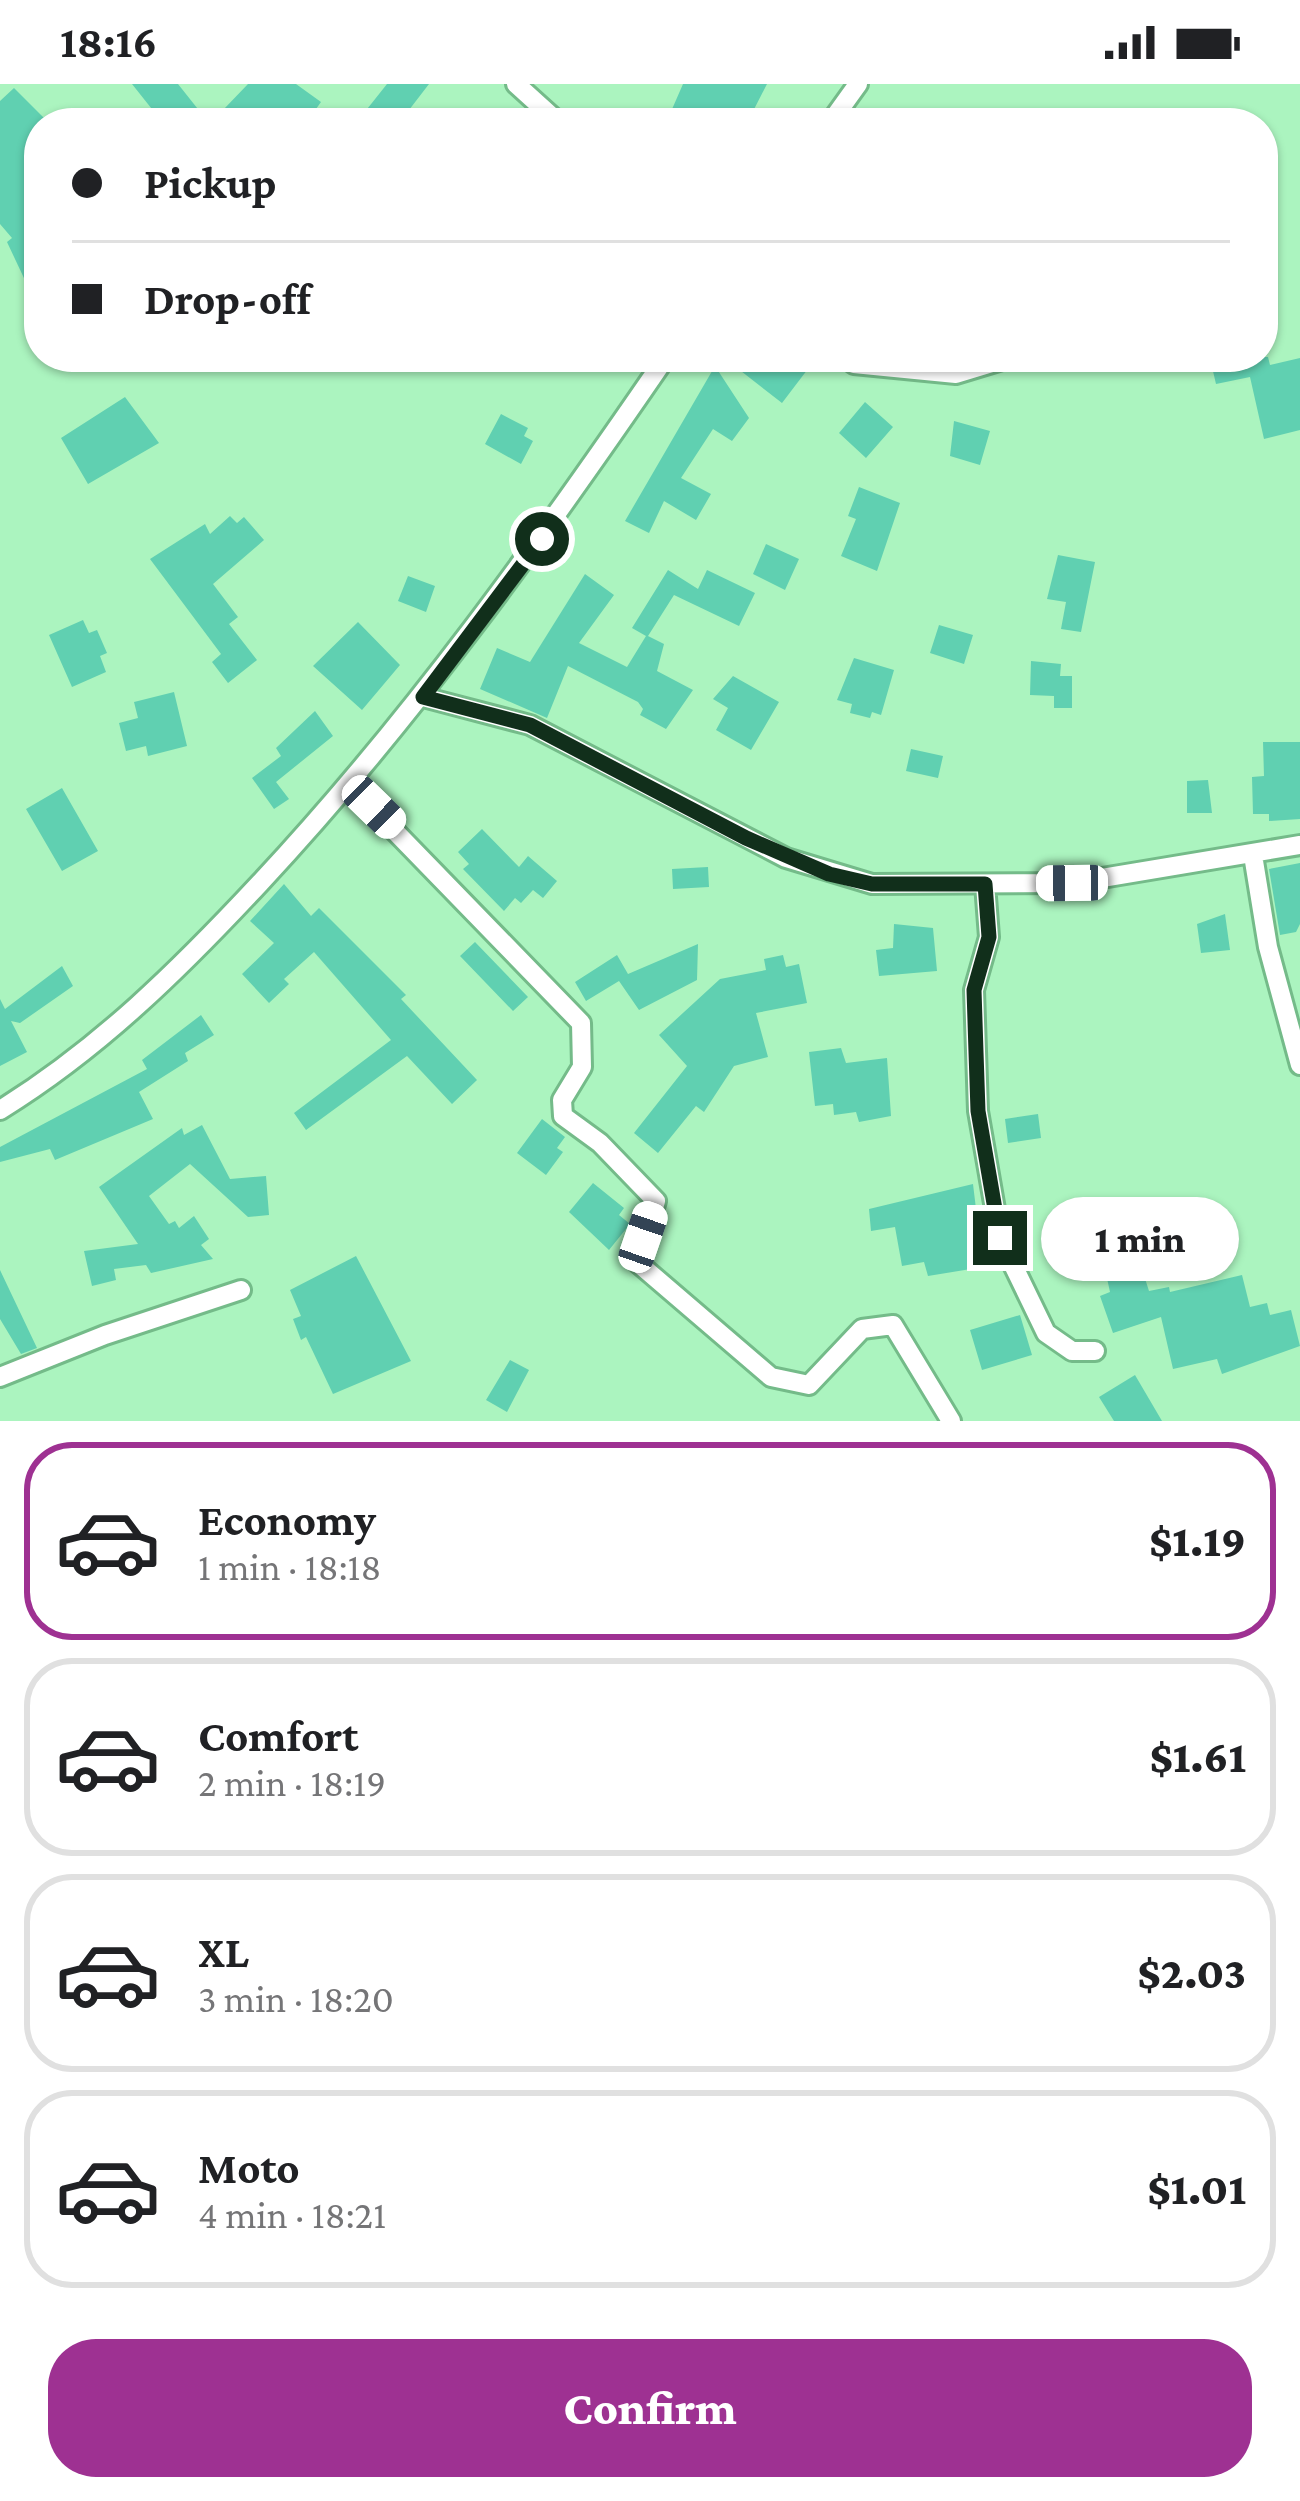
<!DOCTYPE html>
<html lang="en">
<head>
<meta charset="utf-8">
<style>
  body { margin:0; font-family:"Crimson Pro",serif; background:#f2f2f2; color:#202124; height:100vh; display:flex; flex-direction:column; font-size:45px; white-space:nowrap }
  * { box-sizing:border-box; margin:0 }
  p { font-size:39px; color:#757577 }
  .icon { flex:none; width:66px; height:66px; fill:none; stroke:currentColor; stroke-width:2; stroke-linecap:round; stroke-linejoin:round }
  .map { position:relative; height:1337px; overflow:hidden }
  .drawer { display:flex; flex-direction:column; background:#fff; flex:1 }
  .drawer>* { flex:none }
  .top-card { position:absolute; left:24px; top:24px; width:1254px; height:264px; border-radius:48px; box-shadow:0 3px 9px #0004; display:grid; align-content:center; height:264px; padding:0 48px; background:#fff }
  .end { position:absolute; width:54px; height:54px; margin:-27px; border:15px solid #112f1b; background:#fff; box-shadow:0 0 0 6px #fff }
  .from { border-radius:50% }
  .bubble { position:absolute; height:84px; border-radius:42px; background:#fff; box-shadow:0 3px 9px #0004; font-size:39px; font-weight:800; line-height:84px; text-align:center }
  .car { position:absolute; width:36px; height:72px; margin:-36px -18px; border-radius:15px; box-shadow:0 0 9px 3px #0007; background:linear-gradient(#fff 24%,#345 0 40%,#fff 0 76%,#345 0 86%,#fff 0) }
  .top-card b { display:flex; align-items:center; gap:42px; height:114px; font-size:45px }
  .top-card b+b { border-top:3px solid #e0e0e0 }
  .top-card i { width:30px; height:30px; background:#202124 }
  ul { padding:21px 0 0; list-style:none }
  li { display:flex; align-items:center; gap:36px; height:198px; margin:0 24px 18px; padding:0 24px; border:6px solid #e0e0e0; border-radius:48px }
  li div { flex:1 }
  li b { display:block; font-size:45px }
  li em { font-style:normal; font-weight:800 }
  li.on { border-color:#9e3192 }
  li>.icon { width:108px; height:108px; stroke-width:1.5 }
  .button { display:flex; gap:24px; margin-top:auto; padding:24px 48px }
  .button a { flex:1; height:138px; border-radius:48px; background:#9e3192; color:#fff; font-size:48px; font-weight:800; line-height:138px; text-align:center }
  .status { display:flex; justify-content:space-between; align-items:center; height:84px; padding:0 60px; background:#fff; direction:ltr }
  .status svg { height:33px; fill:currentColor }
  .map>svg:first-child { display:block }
  .building { fill:#60d0b1 }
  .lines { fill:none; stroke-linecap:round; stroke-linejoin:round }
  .street-casing { stroke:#74bb89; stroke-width:24 }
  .street { stroke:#fff; stroke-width:18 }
  .route { stroke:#112f1b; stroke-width:15 }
</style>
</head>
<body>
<div class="status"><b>18:16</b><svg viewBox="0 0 49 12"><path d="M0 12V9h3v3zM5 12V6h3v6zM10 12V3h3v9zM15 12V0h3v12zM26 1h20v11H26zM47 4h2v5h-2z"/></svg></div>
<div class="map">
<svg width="1300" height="1337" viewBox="0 0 1300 1337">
  <rect width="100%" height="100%" fill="#abf4bf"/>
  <!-- building -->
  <path class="building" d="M 132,0 L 178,0 L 209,39 L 163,39 Z
    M 248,0 L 296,0 L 321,18 L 306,39 L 237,39 L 223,26 Z
    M 387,0 L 429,0 L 399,39 L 356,39 Z
    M 683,0 L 767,0 L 747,39 L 666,39 Z
    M 14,4 L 49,39 L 39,39 L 39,226 L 7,158 L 12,154 L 0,140 L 0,17 Z
    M 723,273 L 817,273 L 782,319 Z
    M 1233,273 L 1268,273 L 1270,281 L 1300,274 L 1300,346 L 1264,355 L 1250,293 L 1216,300 L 1212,283 L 1234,278 Z
    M 715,282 L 749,334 L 732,357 L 713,345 L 681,394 L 711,410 L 696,436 L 664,417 L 649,449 L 625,437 Z
    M 125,313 L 159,359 L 88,400 L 61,354 Z
    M 865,318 L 893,343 L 866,374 L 839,349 Z
    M 501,330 L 528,344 L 524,352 L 533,357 L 521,380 L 485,360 Z
    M 954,337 L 990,347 L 980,381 L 950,372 Z
    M 859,403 L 900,419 L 877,487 L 841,472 L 856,435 L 848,432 Z
    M 230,432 L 237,439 L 244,433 L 264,456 L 213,500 L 238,533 L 229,540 L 257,576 L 228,599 L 212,578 L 221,570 L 150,475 L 205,440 L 210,450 Z
    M 766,460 L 799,475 L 785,506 L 753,490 Z
    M 1058,471 L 1095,478 L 1081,548 L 1061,545 L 1066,518 L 1047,515 Z
    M 668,486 L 698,505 L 707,486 L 755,509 L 739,542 L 674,511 L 648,552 L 664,560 L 657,587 L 693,606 L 666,645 L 640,631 L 643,625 L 638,618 L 568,582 L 547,634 L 480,605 L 497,564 L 530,578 L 585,490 L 614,511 L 579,559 L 627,583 L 646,552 L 632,544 Z
    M 408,492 L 435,502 L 426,528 L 398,517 Z
    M 83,536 L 89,549 L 97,546 L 107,569 L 100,572 L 106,588 L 72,603 L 49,551 Z
    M 358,538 L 400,581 L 362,626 L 313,582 Z
    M 939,541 L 973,551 L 964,580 L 930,569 Z
    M 854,574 L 894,586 L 881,631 L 872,628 L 870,634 L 850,629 L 852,620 L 837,616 Z
    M 1031,577 L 1061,580 L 1060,592 L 1072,592 L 1072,624 L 1054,624 L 1054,612 L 1030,611 Z
    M 733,592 L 779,618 L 751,666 L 716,646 L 728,624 L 713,615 Z
    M 174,608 L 187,662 L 148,672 L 146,662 L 126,667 L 119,639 L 138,634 L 134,618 Z
    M 315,627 L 333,652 L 276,698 L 289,715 L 274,725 L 252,694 L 281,672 L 276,664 Z
    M 1263,658 L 1300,658 L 1300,735 L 1269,737 L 1269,730 L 1253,730 L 1252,693 L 1264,692 Z
    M 911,665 L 943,672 L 938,694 L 906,687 Z
    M 1208,696 L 1212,729 L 1187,729 L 1187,697 Z
    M 62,704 L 98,767 L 62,787 L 26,725 Z
    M 482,745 L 519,783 L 528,772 L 557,797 L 543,814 L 533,806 L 521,819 L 515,814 L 504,827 L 463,785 L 469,780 L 458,768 Z
    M 1300,779 L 1300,840 L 1296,848 L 1280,851 L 1269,785 Z
    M 708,783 L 709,803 L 673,805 L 672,785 Z
    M 284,800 L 311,832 L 319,824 L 406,911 L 401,915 L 477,996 L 452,1020 L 407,972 L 306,1046 L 294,1029 L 391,956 L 314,868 L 284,895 L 289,900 L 269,919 L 242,890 L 274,859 L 250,837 Z
    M 1225,830 L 1230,866 L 1201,869 L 1197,840 Z
    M 894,840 L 933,844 L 937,887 L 879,892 L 876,866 L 893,864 Z
    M 475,858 L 528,913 L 513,927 L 460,872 Z
    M 698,860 L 697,896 L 639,926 L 619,897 L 586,917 L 575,898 L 617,871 L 628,890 Z
    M 783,871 L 786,883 L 799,880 L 807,919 L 756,929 L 768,973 L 734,982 L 704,1028 L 696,1022 L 658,1069 L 634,1049 L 687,982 L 659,951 L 720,895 L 766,886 L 764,875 Z
    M 62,882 L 73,902 L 20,939 L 11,937 L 27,968 L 0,982 L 0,915 L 5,925 Z
    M 201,931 L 214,951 L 185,969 L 188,977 L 139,1008 L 153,1035 L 55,1076 L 50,1065 L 0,1078 L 0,1063 L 147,985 L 142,976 Z
    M 841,964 L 846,979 L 887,974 L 891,1032 L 859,1038 L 856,1028 L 834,1031 L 833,1020 L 815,1022 L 809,968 Z
    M 1038,1030 L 1041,1054 L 1008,1059 L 1005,1035 Z
    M 542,1035 L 565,1053 L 557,1064 L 563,1068 L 546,1091 L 517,1069 Z
    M 202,1041 L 230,1095 L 266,1092 L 269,1131 L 248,1133 L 190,1080 L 149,1112 L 169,1140 L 175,1137 L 179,1144 L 194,1132 L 209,1155 L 201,1161 L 213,1175 L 151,1189 L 146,1181 L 114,1185 L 116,1196 L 92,1202 L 84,1167 L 138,1160 L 99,1103 L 182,1044 L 184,1051 Z
    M 593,1099 L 624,1124 L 619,1131 L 630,1140 L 609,1166 L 569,1128 Z
    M 973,1100 L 983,1183 L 928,1192 L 924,1178 L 902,1182 L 895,1143 L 871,1147 L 869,1125 Z
    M 1127,1170 L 1131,1186 L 1141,1182 L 1149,1207 L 1169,1203 L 1170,1208 L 1242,1191 L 1250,1223 L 1267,1219 L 1270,1231 L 1291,1226 L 1300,1262 L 1222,1290 L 1217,1275 L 1173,1285 L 1161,1233 L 1113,1249 L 1100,1212 L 1110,1208 L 1103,1176 Z
    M 356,1172 L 411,1277 L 333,1310 L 306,1253 L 301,1256 L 293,1235 L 301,1232 L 290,1206 Z
    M 0,1186 L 37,1264 L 21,1270 L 0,1235 Z
    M 1020,1231 L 1032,1271 L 982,1286 L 970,1246 Z
    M 510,1276 L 529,1286 L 507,1328 L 486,1316 Z
    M 1135,1291 L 1162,1337 L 1114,1337 L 1099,1313 Z"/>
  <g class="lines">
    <defs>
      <path id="street" d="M 516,0 L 559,39
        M 830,39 L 858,0
        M 846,273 L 854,280 L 956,290 L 1012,273
        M 423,613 L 530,641 L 786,774 L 872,800 L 1072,799 L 1300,761
        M 350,701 L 581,939 L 582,983 L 562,1016 L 563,1032 L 600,1059 L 656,1117 L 638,1179 L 771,1293 L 809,1301 L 862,1245 L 893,1241 L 951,1337
        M 1253,771 L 1268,863 L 1300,981
        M 985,800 L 989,853 L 974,906 L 976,967 L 978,1027 L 1000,1154 L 1046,1249 L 1072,1267 L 1095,1267
        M 0,1026 C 99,965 180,885 260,799 C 412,636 540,457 666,273
        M 0,1293 L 105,1251 L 241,1206"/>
    </defs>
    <!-- street casing -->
    <use href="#street" class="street-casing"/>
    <!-- street -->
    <use href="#street" class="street"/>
  </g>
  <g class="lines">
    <!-- route -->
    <path class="route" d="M 542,455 L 423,613 L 530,641 L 746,754 L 829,790 L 872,800 L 985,800 L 989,853 L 974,906 L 976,968 L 978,1027 L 1000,1154"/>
  </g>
</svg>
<i class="end from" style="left:542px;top:455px"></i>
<i class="end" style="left:1000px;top:1154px"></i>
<div class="bubble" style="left:1041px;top:1113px;width:198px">1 min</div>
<i class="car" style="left:374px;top:723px;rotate:134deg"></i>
<i class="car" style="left:1072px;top:799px;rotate:269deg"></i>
<i class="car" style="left:643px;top:1153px;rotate:19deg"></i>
<div class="top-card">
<b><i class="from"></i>Pickup</b>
<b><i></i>Drop-off</b>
</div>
</div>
<section class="drawer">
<ul>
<li class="on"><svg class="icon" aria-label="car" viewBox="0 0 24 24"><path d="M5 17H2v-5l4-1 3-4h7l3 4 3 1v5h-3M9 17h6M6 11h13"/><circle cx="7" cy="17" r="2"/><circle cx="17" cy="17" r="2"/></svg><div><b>Economy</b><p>1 min · 18:18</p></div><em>$1.19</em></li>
<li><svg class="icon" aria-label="car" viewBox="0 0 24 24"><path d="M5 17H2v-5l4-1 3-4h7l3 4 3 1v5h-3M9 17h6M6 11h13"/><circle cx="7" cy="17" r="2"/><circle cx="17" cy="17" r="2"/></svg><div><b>Comfort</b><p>2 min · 18:19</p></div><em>$1.61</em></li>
<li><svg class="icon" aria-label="car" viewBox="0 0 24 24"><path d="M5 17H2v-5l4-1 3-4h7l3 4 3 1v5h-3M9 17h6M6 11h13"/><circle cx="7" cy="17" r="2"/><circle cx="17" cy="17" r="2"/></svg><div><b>XL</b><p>3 min · 18:20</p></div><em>$2.03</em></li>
<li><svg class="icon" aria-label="car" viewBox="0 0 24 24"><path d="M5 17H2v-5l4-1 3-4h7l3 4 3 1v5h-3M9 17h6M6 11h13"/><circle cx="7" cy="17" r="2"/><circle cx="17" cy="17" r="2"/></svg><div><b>Moto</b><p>4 min · 18:21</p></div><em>$1.01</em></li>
</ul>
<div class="button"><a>Confirm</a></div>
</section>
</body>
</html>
